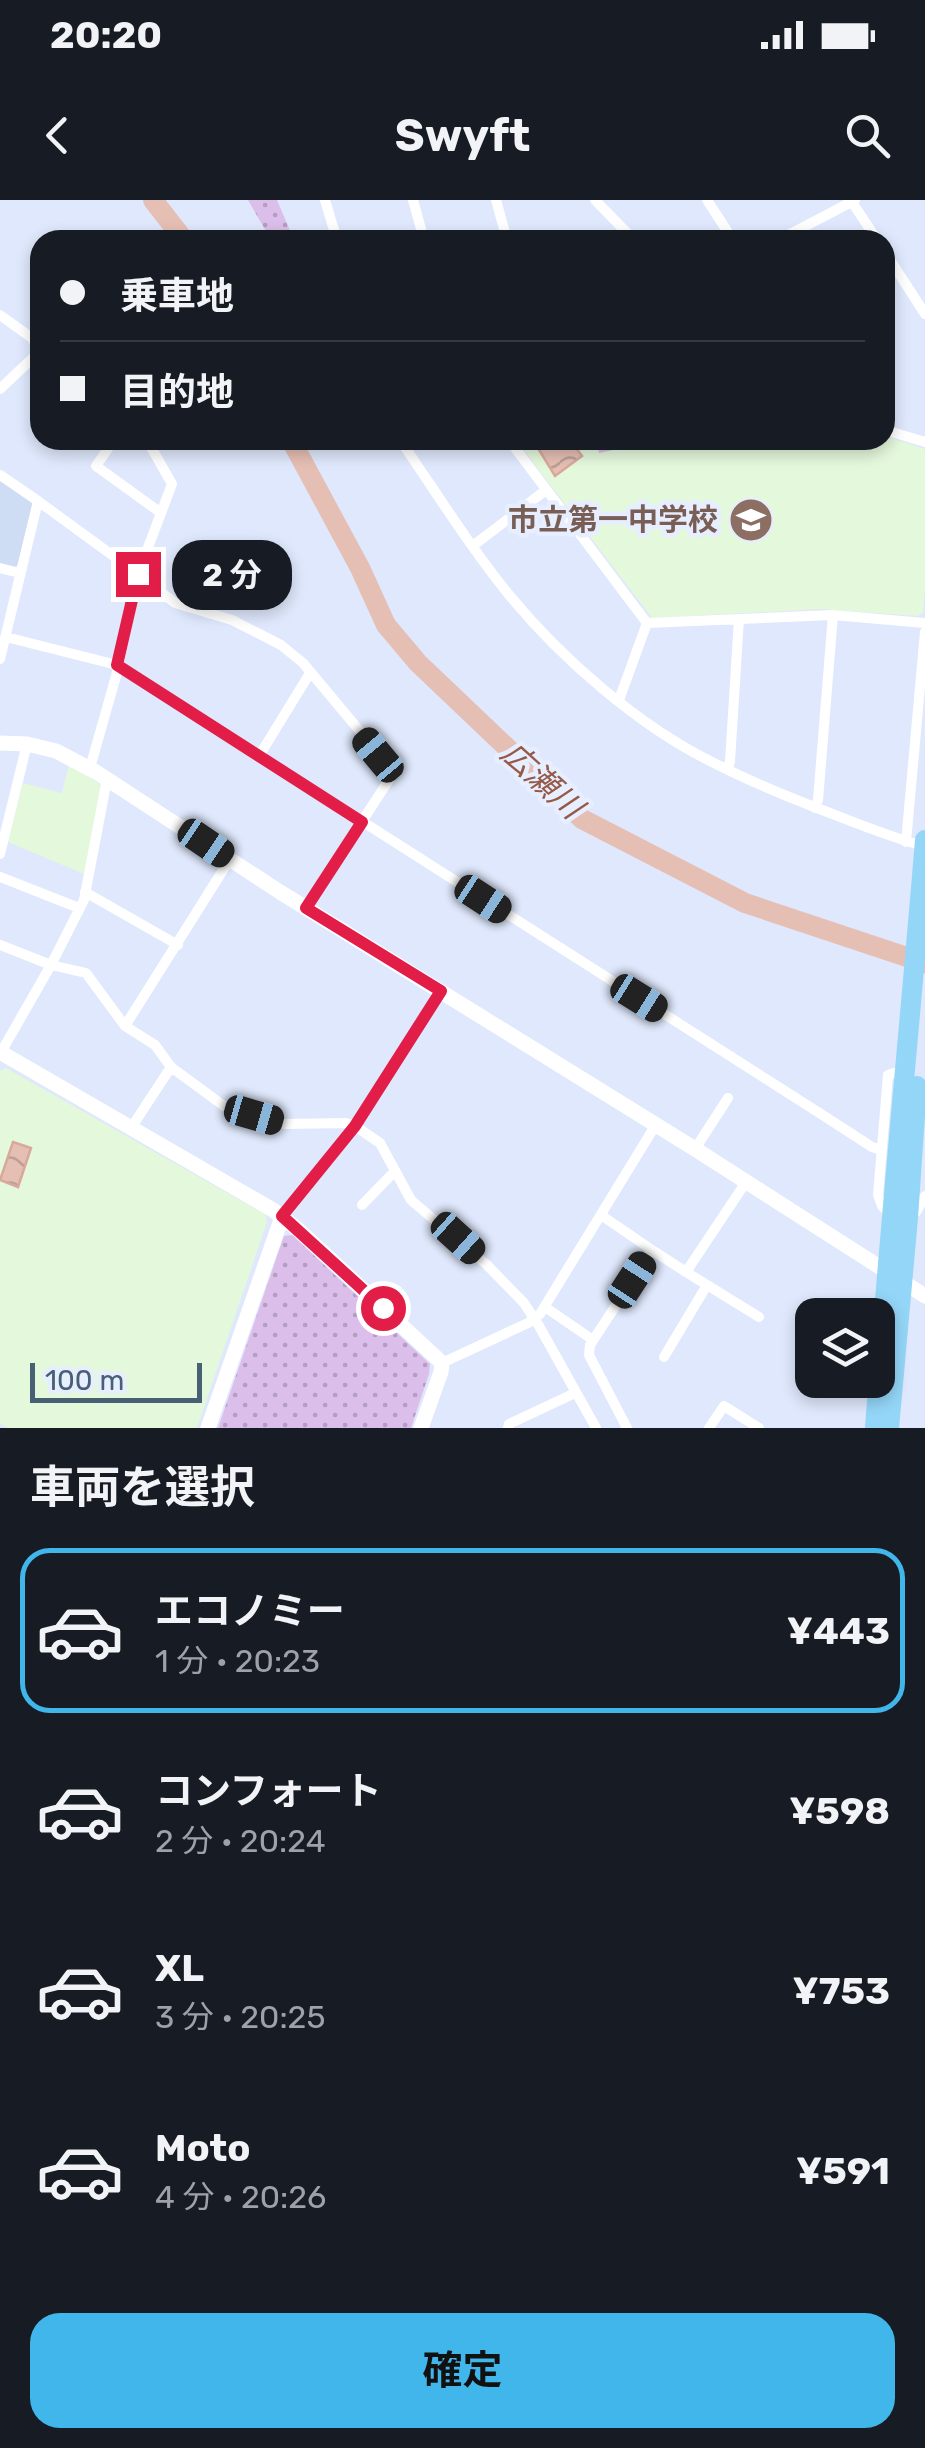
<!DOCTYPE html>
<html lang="ja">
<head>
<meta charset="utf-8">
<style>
  body { margin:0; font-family:Rubik,"Noto Sans JP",sans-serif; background:#242831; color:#f1f3f6; height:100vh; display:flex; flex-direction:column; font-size:38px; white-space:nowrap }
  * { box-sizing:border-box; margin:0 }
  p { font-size:32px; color:#9ea1a6 }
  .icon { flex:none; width:55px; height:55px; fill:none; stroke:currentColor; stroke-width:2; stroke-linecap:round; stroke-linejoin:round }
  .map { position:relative; height:1228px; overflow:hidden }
  .panel { display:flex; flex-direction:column; background:#171b24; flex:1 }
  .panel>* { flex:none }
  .guide { position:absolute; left:30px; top:30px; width:865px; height:220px; border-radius:30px; box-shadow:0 5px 15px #0003; display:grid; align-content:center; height:220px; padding:0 30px; background:#171b24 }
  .tools { position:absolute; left:795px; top:1098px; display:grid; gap:20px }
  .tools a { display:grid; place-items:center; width:100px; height:100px; border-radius:20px; background:#171b24; box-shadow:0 5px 15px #0003; font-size:50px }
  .scale { position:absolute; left:30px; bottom:25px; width:172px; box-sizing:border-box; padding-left:10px; border:5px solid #476073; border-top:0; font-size:28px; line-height:35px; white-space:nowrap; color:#476073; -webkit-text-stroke:8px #e6eeff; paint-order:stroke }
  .end { position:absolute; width:45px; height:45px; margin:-22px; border:12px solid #e11d48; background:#fff; box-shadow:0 0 0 5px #fff }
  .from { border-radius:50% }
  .bubble { position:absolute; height:70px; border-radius:30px; background:#171b24; box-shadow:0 5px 15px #0003; font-size:32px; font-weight:700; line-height:70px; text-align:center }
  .car { position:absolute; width:30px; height:60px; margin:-30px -15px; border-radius:12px; box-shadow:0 0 8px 2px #0007; background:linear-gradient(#222 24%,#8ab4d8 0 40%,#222 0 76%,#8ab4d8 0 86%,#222 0) }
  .guide b { display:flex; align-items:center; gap:35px; height:95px; font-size:38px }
  .guide b+b { border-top:2px solid #363941 }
  .guide i { width:25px; height:25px; background:#f1f3f6 }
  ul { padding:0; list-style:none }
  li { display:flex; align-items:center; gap:30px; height:165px; margin:0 20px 15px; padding:0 10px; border:5px solid transparent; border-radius:30px }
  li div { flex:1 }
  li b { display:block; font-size:38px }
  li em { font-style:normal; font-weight:700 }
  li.active { border-color:#41b6ea }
  li>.icon { width:90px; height:90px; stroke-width:1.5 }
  h2 { padding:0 30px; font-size:45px; line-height:120px }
  .primary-button { display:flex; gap:20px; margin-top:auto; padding:20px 30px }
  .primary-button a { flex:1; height:115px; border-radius:30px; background:#41b6ea; color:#111; font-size:40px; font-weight:700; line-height:115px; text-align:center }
  .status { display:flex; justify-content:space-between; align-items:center; height:70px; padding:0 50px; background:#171b24; direction:ltr }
  .status svg { height:28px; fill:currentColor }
  header { display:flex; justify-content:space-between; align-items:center; height:130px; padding:0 30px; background:#171b24; font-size:45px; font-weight:700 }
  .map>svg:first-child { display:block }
  .residential { fill:#cedcf4 }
  .education { fill:#e4f8dc }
  .grass { fill:#dcbeea }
  .park { fill:url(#park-dots) }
  .water { fill:url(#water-waves); stroke:#d8a99a; stroke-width:2.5 }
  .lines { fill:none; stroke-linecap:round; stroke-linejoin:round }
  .river { stroke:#e6bfb4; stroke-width:20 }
  .street { stroke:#fff; stroke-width:10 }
  .secondary { stroke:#fff; stroke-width:15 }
  .highway { stroke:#94d6f8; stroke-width:20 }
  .route { stroke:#e11d48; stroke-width:12 }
  .labels { text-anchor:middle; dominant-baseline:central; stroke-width:9; stroke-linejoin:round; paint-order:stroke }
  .education-label { font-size:30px; font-weight:bold; fill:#785e54; stroke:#e6eeff; text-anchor:end }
  .water-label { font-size:32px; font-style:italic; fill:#955946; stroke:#e6eeff }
</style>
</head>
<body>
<div class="status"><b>20:20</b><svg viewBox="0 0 49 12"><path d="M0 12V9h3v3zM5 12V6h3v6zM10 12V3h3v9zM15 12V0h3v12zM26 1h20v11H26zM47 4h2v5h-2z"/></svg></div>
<header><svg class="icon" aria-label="back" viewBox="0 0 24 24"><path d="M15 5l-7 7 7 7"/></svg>Swyft<svg class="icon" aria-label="search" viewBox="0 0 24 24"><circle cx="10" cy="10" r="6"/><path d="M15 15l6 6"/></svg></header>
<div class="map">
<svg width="925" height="1228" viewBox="0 0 925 1228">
  <defs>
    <pattern id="park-dots" width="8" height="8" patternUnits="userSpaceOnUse" patternTransform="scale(2.5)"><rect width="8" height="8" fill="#dcbeea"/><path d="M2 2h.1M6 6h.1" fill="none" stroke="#b49ec2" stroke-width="1.8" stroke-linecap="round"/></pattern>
    <pattern id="water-waves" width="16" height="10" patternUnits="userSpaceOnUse" patternTransform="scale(2.5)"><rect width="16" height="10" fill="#e6bfb4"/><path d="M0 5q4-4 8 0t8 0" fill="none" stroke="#bc9f97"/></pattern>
  </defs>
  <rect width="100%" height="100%" fill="#dfe8fc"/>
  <!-- residential -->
  <path class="residential" d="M 0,280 L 33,302 L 18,365 L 14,367 L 0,364 Z"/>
  <!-- education -->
  <path class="education" d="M 885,236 L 925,249 L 925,390 L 923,413 L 917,416 L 821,409 L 652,418 L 516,240 L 885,240 Z
    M 69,564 L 101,585 L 84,674 L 8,642 L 23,583 L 62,593 Z
    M 6,868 L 266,1015 L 267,1022 L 197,1228 L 9,1228 L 0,1224 L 0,871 Z"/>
  <!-- grass -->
  <path class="grass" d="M 596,240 L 660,240 L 599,253 Z"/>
  <!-- park -->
  <path class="park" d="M 248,0 L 277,0 L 294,40 L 271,40 Z
    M 292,1035 L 430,1164 L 429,1174 L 411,1228 L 218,1228 L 284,1036 Z"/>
  <!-- water -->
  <path class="water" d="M 533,240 L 570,240 L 582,256 L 555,276 Z
    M 13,942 L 31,948 L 18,987 L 0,980 Z"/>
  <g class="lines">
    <!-- river -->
    <path class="river" d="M 153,0 L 184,40
      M 291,240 L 360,368 L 386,425 L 418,463 L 582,619 L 745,703 L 925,763"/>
    <!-- street -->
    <path class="street" d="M 325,0 L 337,40
      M 413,0 L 424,40
      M 496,0 L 507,40
      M 595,0 L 634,40
      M 707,0 L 733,40
      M 852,2 L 877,40
      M 779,40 L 855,0
      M 885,52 L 925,114
      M 0,115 L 32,138 L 39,150
      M 0,189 L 40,151
      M 885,230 L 925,242
      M 114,240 L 96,266 L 161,313
      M 400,240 C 436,292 470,347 510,396 C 562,459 638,525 710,561 C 749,581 790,598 830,613 C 861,625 892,638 924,646
      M 509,240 L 647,423
      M 0,275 L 38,301 L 0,459
      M 38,301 L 138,374 L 172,284 L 147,240
      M 474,345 L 546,290
      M 0,368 L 20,373
      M 647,423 L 833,415 L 925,423
      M 6,437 L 117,465 L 821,914 L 872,947 L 881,950
      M 619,500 L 647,423
      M 259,556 L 310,473
      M 90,568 L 116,476 L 138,374 L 175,403 L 232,420 L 281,445 L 303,463 L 394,572 L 306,708
      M 728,569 L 730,561 L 739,419
      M 815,608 L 818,600 L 833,415
      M 906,642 L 925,432
      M 0,654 L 27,544
      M 0,677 L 79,708
      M 85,692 L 178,745
      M 0,745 L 51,765 L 86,773 L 125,826 L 230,659
      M 125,826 L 155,845 L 171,867 L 224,906 L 284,924 L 346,923 L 355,926 L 380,943 L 411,1000 L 487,1065 L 524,1103 L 539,1126 L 596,1228
      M 0,854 L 51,765 L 84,700 L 107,579
      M 131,928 L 171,867
      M 695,949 L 728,898
      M 362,1005 L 395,971
      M 601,1015 L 652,1050
      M 912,1015 L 916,1012 L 925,996
      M 891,1016 L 882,1006 L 878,995 L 888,875 L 894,873
      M 282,1017 L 355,926 L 441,791
      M 686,1072 L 759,1117
      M 545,1107 L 593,1140
      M 664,1157 L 707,1085
      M 442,1163 L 528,1123 L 540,1114 L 655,926
      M 508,1228 L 509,1224 L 575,1193
      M 627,1228 L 589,1155 L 590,1145 L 652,1050 L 686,1072 L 746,982
      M 709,1228 L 724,1206 L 759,1228"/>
    <!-- secondary -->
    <path class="secondary" d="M 0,543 L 27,544 L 56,551 L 96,572 L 280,692 L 695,949 L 925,1096
      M 0,852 L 273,1010 L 301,1032 L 442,1163 L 441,1172 L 421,1228
      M 208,1228 L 282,1017"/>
    <!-- highway -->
    <path class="highway" d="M 875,1228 C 889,1032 909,836 925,640
      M 889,1228 L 908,1018 L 917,886"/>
  </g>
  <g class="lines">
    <!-- route -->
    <path class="route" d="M 138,374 L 117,465 L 362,622 L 306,708 L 441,791 L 355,926 L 282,1016 L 383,1108"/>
  </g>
  <!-- icons -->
  <defs>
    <symbol id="school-disc" viewBox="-11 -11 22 22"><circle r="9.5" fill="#8d6e63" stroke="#e6eeff"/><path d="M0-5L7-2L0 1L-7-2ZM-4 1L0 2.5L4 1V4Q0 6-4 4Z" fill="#fff"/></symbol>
  </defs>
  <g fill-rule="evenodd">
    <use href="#school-disc" x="726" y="295" width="50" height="50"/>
  </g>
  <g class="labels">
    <!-- education labels -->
    <g class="education-label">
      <text x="718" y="320">市立第一中学校</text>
    </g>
    <!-- water labels -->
    <g class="water-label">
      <text transform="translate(542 580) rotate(42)">広瀬川</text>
    </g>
  </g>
</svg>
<div class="tools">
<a><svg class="icon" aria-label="layers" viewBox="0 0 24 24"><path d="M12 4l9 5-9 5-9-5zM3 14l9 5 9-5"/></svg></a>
</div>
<div class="scale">100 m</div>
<i class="end from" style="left:383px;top:1108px"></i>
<i class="end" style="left:138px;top:374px"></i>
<div class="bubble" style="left:172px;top:340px;width:120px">2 分</div>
<i class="car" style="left:378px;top:555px;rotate:320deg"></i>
<i class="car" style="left:206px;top:643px;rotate:124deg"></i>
<i class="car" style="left:483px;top:699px;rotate:123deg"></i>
<i class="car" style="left:639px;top:798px;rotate:122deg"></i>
<i class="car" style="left:254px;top:915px;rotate:106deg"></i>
<i class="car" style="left:458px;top:1038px;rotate:132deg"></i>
<i class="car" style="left:632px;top:1080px;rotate:33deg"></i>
<div class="guide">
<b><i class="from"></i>乗車地</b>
<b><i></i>目的地</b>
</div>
</div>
<section class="panel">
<h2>車両を選択</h2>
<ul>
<li class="active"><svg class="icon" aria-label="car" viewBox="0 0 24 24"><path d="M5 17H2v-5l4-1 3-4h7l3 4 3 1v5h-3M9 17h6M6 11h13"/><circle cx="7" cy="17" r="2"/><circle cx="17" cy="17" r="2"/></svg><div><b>エコノミー</b><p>1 分 · 20:23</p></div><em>¥443</em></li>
<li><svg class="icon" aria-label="car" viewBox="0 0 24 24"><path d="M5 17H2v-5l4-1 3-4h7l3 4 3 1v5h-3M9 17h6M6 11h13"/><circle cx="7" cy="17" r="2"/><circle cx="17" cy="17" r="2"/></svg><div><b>コンフォート</b><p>2 分 · 20:24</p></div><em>¥598</em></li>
<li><svg class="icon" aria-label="car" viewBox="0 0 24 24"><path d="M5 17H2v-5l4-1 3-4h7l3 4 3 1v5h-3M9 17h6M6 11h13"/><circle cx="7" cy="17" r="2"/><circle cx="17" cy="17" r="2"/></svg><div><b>XL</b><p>3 分 · 20:25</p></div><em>¥753</em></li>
<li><svg class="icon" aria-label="car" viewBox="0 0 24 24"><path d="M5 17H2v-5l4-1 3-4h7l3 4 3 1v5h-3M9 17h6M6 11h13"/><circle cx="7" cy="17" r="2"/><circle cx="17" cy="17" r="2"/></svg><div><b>Moto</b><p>4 分 · 20:26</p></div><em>¥591</em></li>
</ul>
<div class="primary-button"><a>確定</a></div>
</section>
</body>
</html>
